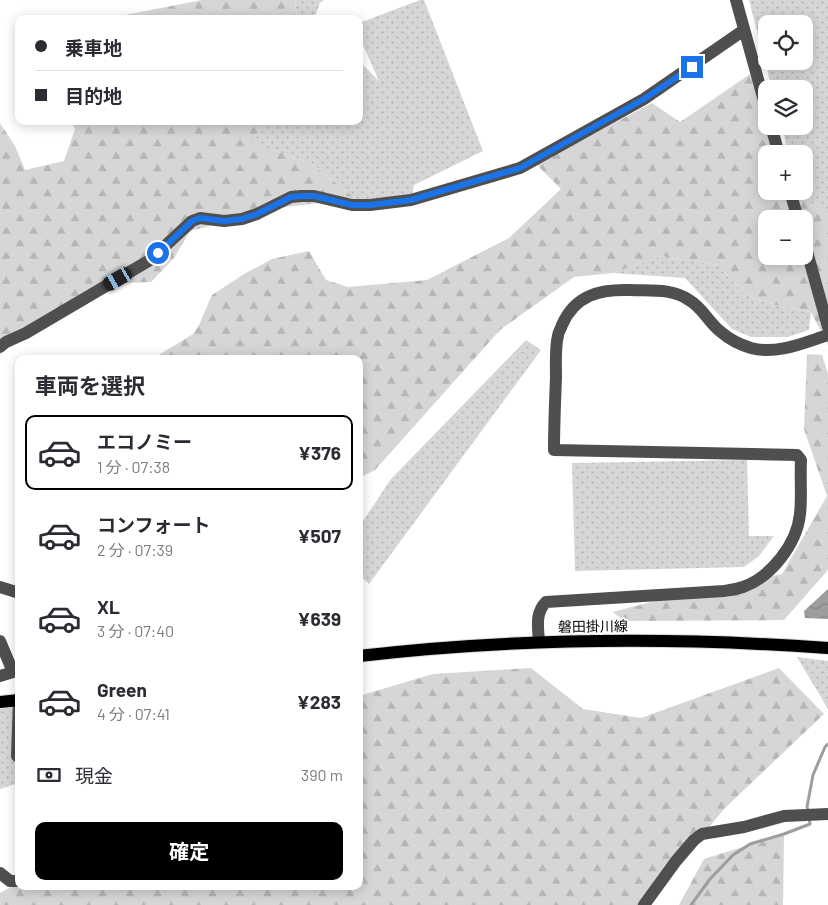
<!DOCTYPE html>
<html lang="ja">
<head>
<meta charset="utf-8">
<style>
  body { margin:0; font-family:Barlow,"Noto Sans JP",sans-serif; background:#f2f2f3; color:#2b2b33; height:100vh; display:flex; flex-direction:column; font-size:19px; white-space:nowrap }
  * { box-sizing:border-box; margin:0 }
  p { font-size:16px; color:#7c7c81 }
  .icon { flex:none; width:28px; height:28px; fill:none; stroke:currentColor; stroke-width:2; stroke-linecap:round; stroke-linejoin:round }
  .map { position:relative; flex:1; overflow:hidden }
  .sheet { position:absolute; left:15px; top:355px; width:348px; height:535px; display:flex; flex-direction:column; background:#fff; border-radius:10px; box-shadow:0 2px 12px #0003 }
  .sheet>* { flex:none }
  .top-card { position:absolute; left:15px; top:15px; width:348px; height:110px; border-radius:10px; box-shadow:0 2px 12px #0003; display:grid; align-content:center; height:110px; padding:0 20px; background:#fff }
  .buttons { position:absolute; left:758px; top:15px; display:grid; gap:10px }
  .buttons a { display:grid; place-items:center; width:55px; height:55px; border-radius:10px; background:#fff; box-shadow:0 2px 12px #0003; font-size:25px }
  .end { position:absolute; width:22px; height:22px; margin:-11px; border:6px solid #1a73e8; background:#fff; box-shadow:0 0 0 2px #fff }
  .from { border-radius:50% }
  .car { position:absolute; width:15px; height:30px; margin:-15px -8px; border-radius:6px; box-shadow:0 0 4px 1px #0007; background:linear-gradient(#222 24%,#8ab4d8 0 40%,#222 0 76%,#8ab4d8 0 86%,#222 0) }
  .top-card b { display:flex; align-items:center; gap:18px; height:48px; font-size:19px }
  .top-card b+b { border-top:1px solid #e1e1e2 }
  .top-card i { width:12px; height:12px; background:#2b2b33 }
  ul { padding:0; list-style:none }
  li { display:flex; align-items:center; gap:15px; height:75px; margin:0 10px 8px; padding:0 10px; border:2px solid transparent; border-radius:10px }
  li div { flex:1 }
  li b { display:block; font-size:19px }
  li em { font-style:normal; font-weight:700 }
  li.on { border-color:#000 }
  li>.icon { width:45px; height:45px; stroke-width:1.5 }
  h2 { padding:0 20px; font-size:22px; line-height:60px }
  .pay { display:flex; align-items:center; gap:12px; height:55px; padding:0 20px; font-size:19px }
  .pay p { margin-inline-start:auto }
  .primary-button { display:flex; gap:10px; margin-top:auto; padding:10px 20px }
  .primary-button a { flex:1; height:58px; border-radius:10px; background:#000; color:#fff; font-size:20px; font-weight:700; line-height:58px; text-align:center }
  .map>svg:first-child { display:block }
  .grass { fill:url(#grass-dots); fill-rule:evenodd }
  .forest { fill:url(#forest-firs); fill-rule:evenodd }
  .water { fill:url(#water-waves) }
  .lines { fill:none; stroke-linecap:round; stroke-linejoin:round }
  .stream { stroke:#9d9d9d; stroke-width:3 }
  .major-casing { stroke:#dbdbdb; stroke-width:14 }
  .minor { stroke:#4f4f4f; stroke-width:12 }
  .major { stroke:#000; stroke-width:12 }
  .route { stroke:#1a73e8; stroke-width:6 }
  .labels { text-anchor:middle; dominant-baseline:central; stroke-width:4; stroke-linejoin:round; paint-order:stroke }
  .street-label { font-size:14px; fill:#000; stroke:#fff }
</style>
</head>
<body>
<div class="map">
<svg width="828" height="905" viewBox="0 0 828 905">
  <defs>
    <pattern id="grass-dots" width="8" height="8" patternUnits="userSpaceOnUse" patternTransform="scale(1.25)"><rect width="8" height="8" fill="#d6d6d6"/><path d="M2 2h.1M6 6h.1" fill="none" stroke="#b6b6b6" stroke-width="1.8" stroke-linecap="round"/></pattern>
    <pattern id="forest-firs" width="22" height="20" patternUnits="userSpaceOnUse" patternTransform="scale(1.25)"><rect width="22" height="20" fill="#d6d6d6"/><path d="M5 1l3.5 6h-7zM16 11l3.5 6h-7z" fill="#b6b6b6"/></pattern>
    <pattern id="water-waves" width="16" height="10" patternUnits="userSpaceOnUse" patternTransform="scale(1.25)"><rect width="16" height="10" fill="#9d9d9d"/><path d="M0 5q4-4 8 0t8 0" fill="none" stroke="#858585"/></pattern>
  </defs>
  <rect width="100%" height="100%" fill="#fff"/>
  <!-- grass -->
  <path class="grass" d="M 295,0 L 324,0 L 320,3 L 314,19 L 297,19 Z
    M 420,0 L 424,0 L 483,151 L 414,185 L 411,200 L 356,199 L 311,163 L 251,143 L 264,121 L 359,121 L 359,61 L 379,81 L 359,36 L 359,23 Z
    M 749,0 L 828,0 L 828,220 L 790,191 L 804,191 L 804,154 L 786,154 L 785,139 L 782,126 L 804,126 L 804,89 L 772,89 ZM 766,24 L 804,24 L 804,61 L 766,61 Z
    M 661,256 L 718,265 L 744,294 L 775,305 L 811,312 L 809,330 L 788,337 L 751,337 L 732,329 L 685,278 L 613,273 Z
    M 526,340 L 541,350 L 369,584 L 359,575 L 359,527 L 391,479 Z
    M 747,460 L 749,536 L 774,536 L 759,556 L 744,567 L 575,571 L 572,463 Z
    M 797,657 L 828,661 L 828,709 Z
    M 19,699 L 19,783 L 0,789 L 0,701 Z"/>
  <!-- forest -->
  <path class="forest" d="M 202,0 L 295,0 L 297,19 L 105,19 Z
    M 756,70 L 766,115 L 766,126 L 775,154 L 766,154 L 766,191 L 795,191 L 828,214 L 828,345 L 811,312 L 775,305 L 744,294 L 718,265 L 661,256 L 613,273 L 574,277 L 500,330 L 375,470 L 359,478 L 359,359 L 152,359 L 193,334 L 199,325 L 212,295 L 244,274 L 272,259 L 309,251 L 326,280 L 348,287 L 427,280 L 509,238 L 561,189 L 536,164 L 652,103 L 680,122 ZM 766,219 L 804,219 L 804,256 L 766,256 Z
    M 71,121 L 264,121 L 252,143 L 311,163 L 356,199 L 267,209 L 251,216 L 190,231 L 174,258 L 151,282 L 124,283 L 16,331 L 0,355 L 0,123 L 15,146 L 25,170 L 64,161 L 75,129 Z
    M 807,354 L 822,355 L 828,373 L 828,570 L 784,620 L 624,621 L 613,612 L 685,593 L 782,574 L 827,496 L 804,429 Z
    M 531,668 L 583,709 L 641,718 L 779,668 L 824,714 L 725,808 L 648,900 L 642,905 L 0,905 L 0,893 L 11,887 L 19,886 L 359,886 L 359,696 L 433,674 Z
    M 784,834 L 783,905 L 679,905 L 704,859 Z"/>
  <!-- water -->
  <path class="water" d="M 828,589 L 828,619 L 805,618 L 804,611 Z"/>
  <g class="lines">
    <!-- stream -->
    <path class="stream" d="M 808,811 L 807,807 L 813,775 L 825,747 L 828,744
      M 691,905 L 710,879 L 733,855 L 750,844 L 784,834 L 810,824 L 809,818"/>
    <defs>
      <path id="major" d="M 359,656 C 514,638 672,637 828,648
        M 0,702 L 19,700"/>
    </defs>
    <!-- major casing -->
    <use href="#major" class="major-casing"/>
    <!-- minor -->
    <path class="minor" d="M 736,0 L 766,108
      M 771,126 L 779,154
      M 790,191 L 798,219
      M 804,241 L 828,327
      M 0,347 L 6,342 L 26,333 L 150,260 L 192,221 L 200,218 L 224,221 L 242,219 L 257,214 L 291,197 L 301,196 L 314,196 L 352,205 L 370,205 L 411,200 L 520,168 L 644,99 L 744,30
      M 0,587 L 16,592 L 19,592
      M 0,641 L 13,672 L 0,676
      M 539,642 C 538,627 535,613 546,602 L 724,591 C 730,590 737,589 743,587 C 771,577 797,544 800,514 C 802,497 800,478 801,460 L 797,455 L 554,450 C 554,426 555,402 556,378 C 556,366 555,346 558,336 C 558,332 561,329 562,325 C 575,295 600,289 630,290 C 650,291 672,288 689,300 C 703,308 709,323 721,332 C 729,339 741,345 751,348 C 777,355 803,343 828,335
      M 17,756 L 19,700
      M 0,873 L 10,881 L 19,881
      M 644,905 L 676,861 L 694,840 L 702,834 L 744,827 L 784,816 L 828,814"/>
    <!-- major -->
    <use href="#major" class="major"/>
  </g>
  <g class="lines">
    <!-- route -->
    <path class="route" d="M 158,253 L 192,221 L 200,218 L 224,221 L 242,219 L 257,214 L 291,197 L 301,196 L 314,196 L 352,205 L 370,205 L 411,200 L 520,168 L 644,99 L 692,67"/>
  </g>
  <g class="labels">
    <!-- street labels -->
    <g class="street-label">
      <text transform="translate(593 626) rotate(-1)">磐田掛川線</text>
    </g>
  </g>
</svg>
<div class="buttons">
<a><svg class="icon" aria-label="locate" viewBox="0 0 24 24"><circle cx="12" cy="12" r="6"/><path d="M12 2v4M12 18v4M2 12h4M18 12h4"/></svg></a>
<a><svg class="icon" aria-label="layers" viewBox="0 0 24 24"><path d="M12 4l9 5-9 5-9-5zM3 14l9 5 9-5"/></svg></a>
<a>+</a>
<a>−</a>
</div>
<i class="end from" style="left:158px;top:253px"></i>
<i class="end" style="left:692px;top:67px"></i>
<i class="car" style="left:118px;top:279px;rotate:240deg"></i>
<div class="top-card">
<b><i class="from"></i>乗車地</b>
<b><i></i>目的地</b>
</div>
<section class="sheet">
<h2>車両を選択</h2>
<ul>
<li class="on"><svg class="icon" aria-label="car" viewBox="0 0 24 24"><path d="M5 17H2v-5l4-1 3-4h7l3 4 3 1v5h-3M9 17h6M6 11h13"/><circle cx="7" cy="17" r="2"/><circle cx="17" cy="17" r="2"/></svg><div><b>エコノミー</b><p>1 分 · 07:38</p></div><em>¥376</em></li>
<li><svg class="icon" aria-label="car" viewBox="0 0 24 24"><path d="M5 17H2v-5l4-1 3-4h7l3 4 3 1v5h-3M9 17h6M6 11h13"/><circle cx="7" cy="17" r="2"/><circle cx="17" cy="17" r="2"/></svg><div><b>コンフォート</b><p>2 分 · 07:39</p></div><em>¥507</em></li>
<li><svg class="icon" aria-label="car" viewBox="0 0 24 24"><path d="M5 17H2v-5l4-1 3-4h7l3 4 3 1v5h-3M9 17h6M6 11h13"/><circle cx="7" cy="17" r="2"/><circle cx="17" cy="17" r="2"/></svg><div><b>XL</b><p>3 分 · 07:40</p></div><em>¥639</em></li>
<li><svg class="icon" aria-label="car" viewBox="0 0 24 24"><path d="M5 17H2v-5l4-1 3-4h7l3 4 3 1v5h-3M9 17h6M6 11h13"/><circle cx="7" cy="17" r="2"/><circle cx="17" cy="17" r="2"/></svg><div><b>Green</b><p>4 分 · 07:41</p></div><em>¥283</em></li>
</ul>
<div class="pay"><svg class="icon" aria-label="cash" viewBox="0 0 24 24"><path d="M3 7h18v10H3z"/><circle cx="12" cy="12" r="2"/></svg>現金<p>390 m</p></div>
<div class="primary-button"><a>確定</a></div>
</section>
</div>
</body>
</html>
